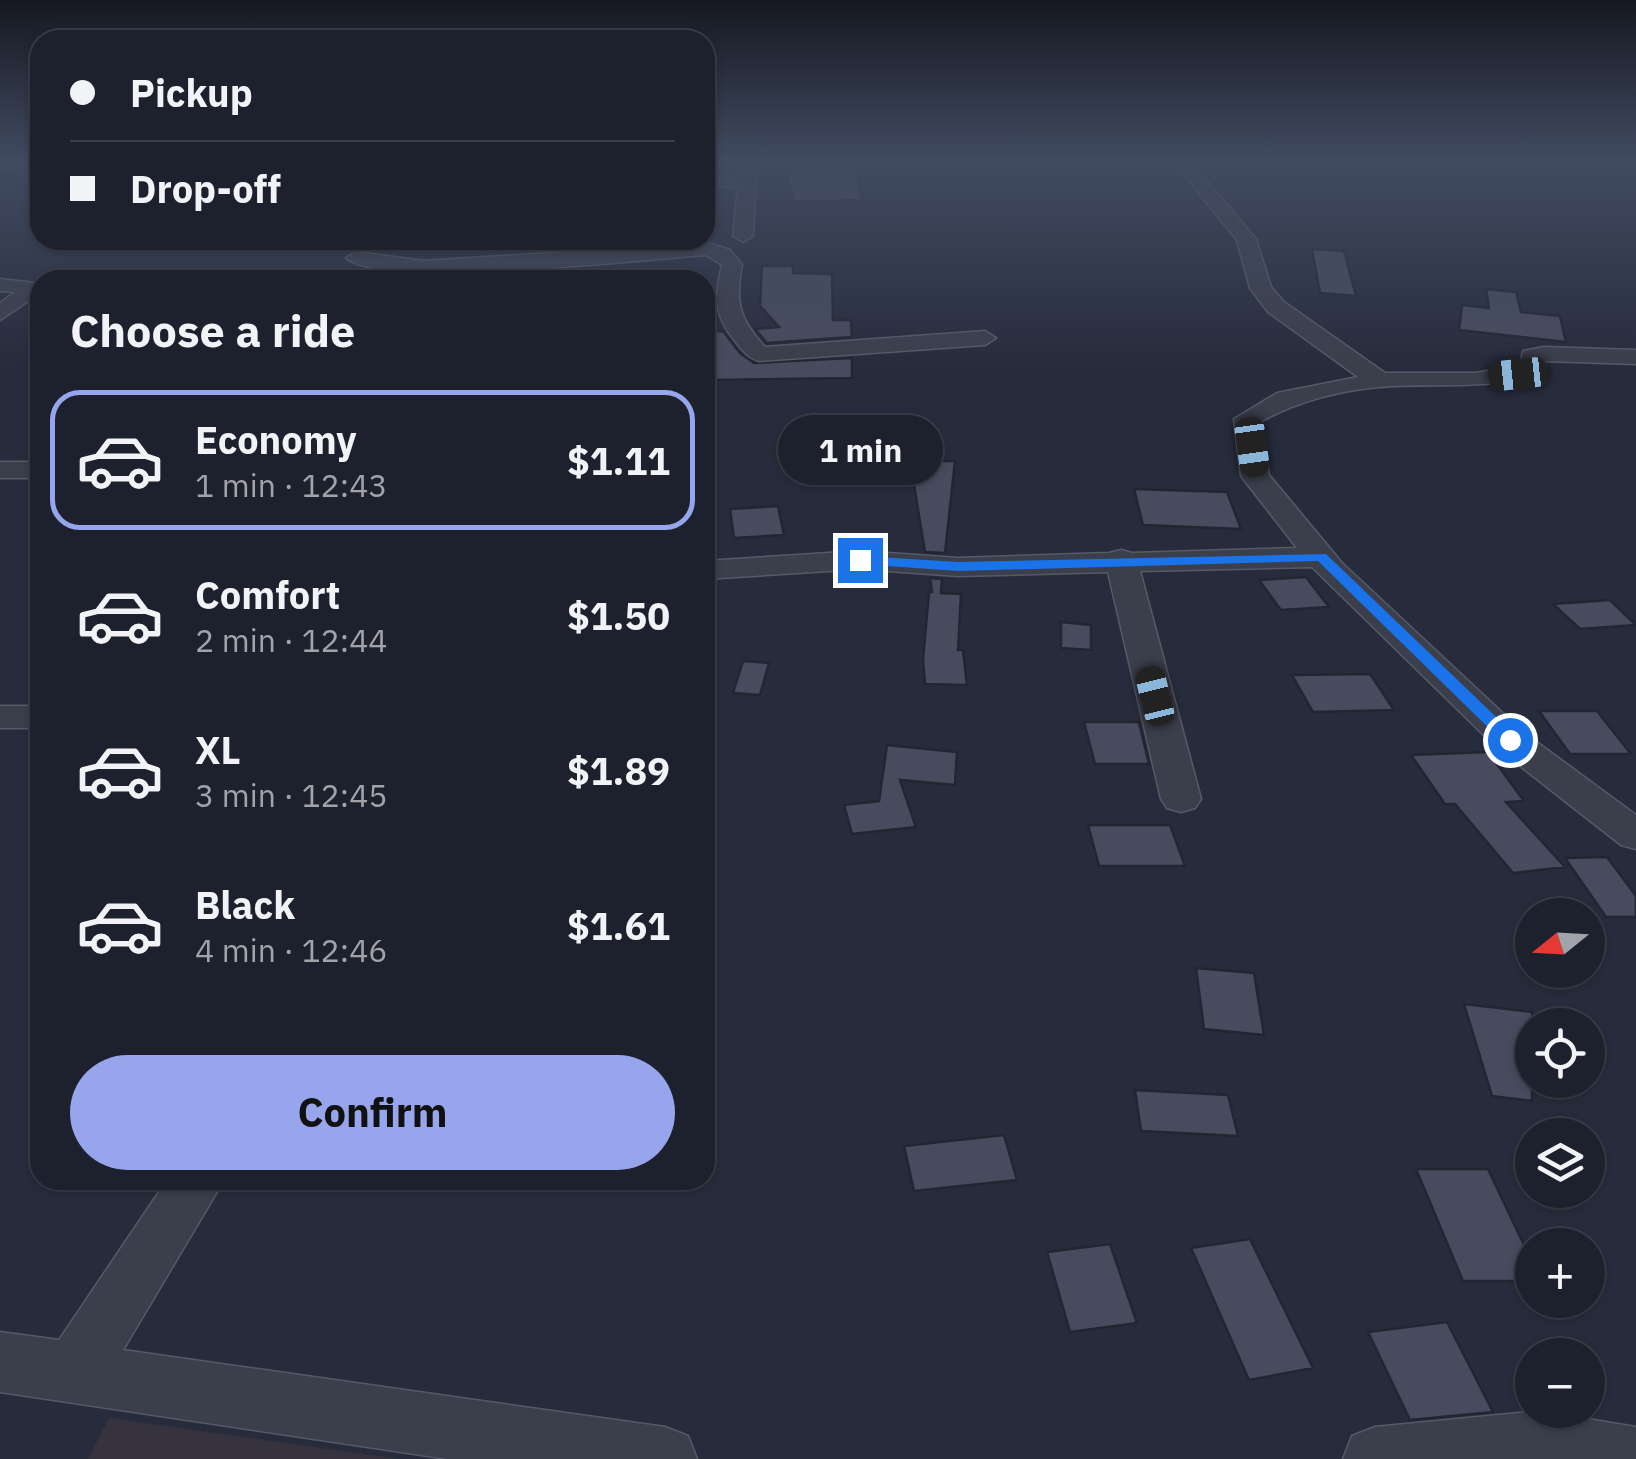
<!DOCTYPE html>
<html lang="en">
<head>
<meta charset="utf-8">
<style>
  body { margin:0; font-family:"IBM Plex Sans",sans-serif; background:#2a2e39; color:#f1f3f6; height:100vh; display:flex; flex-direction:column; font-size:38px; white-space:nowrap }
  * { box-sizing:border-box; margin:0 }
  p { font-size:32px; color:#a0a3aa }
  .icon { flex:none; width:55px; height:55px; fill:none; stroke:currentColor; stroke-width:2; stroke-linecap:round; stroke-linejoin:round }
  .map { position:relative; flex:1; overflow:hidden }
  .panel { position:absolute; left:30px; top:270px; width:685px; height:920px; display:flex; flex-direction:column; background:#1d212d; border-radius:30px; box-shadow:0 2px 8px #0004,0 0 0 2px #3b3e49 }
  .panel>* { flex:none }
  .guide { position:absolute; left:30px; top:30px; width:685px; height:220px; border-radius:30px; box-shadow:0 2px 8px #0004,0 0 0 2px #3b3e49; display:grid; align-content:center; height:220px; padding:0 40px; background:#1d212d }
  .needle { width:65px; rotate:252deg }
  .tools { position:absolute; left:1515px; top:898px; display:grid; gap:20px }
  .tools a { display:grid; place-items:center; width:90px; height:90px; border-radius:50%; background:#1d212d; box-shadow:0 2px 8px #0004,0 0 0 2px #3b3e49; font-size:50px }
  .end { position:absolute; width:45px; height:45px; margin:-22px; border:12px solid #1a73e8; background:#fff; box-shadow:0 0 0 5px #fff }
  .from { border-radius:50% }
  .bubble { position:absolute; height:70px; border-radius:35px; background:#1d212d; box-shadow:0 2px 8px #0004,0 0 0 2px #3b3e49; font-size:32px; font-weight:800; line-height:70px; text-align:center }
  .car { position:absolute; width:30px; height:60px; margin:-30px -15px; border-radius:12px; box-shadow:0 0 8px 2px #0007; background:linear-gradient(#222 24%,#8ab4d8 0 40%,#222 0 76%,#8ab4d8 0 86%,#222 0) }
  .guide b { display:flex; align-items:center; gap:35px; height:95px; font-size:38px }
  .guide b+b { border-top:2px solid #3b3e49 }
  .guide i { width:25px; height:25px; background:#f1f3f6 }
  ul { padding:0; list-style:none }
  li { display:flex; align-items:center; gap:30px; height:140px; margin:0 20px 15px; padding:0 20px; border:5px solid transparent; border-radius:30px }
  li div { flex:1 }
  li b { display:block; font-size:38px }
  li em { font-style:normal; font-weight:800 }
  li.selected { border-color:#97a6ec }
  li>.icon { width:90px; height:90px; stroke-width:1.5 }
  h2 { padding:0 40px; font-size:45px; line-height:120px }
  .primary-button { display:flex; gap:20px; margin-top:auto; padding:20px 40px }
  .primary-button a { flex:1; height:115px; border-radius:60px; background:#97a6ec; color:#111; font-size:40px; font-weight:800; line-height:115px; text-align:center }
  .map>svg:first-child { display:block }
  .medical { fill:#36323e }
  .building { fill:#474b5d; stroke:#222633; stroke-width:2.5 }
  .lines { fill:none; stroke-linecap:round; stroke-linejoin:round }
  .minor-casing { stroke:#565a67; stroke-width:3 }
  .minor { fill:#3b3f4c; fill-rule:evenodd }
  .route { fill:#1a73e8 }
</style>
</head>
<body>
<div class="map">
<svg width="1636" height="1459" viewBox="0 0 1636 1459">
  <rect width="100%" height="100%" fill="#272c3c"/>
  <!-- medical -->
  <path class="medical" d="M 109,1418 L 399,1459 L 88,1459 Z"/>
  <!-- building -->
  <path class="building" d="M 797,162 L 855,162 L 862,200 L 794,202 L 786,172 L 795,172 Z
    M 1312,249 L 1344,251 L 1356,296 L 1320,293 Z
    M 762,266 L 793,266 L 793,273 L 832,274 L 833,320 L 851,320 L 852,337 L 767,343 L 755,329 L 779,327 L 760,306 Z
    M 1486,289 L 1516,292 L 1521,312 L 1560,316 L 1566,342 L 1459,330 L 1462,305 L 1489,308 Z
    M 723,331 L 740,353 L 754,363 L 852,358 L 852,378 L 709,380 L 705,332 Z
    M 910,461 L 955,461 L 945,553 L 925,552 Z
    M 1134,489 L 1227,492 L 1241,529 L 1143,525 Z
    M 778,506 L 784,535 L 734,538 L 730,509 Z
    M 1306,577 L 1329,607 L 1281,610 L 1259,580 Z
    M 930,578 L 942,579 L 941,593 L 961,594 L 958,650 L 963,650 L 967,685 L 925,684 L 923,660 L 929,592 L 932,592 Z
    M 1610,600 L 1636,625 L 1580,629 L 1553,604 Z
    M 1061,622 L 1091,625 L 1091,650 L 1061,648 Z
    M 743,661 L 769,663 L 760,695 L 733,693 Z
    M 1370,674 L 1394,710 L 1313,712 L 1292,675 Z
    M 1539,711 L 1597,711 L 1631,754 L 1570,754 Z
    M 1084,722 L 1139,722 L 1149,764 L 1095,764 Z
    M 887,745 L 957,752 L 955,785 L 900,780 L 916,827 L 852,834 L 844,805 L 879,801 Z
    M 1488,752 L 1524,801 L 1506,802 L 1565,867 L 1513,873 L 1455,804 L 1445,804 L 1411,755 Z
    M 1088,825 L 1170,825 L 1185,866 L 1099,866 Z
    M 1607,857 L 1636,896 L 1636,917 L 1606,917 L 1565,858 Z
    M 1196,968 L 1254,973 L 1264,1035 L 1204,1029 Z
    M 1464,1004 L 1532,1012 L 1532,1101 L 1492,1096 Z
    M 1135,1090 L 1228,1095 L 1238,1136 L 1141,1131 Z
    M 1004,1135 L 1017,1180 L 914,1191 L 904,1146 Z
    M 1416,1169 L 1488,1169 L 1532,1262 L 1532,1281 L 1463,1281 Z
    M 1250,1239 L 1313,1368 L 1249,1380 L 1191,1248 Z
    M 1110,1244 L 1137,1323 L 1070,1332 L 1047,1252 Z
    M 1447,1322 L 1493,1412 L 1410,1420 L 1368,1332 Z"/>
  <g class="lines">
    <defs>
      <path id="minor" d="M 0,162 L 33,162 L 25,167 L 0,168 Z
        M 741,162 L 757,162 L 753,236 L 743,242 L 733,236 L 738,187 L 705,186 L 705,176 L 739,177 Z
        M 1174,162 L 1191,162 L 1256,239 L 1271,287 L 1284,302 L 1385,373 L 1476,373 L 1520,365 L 1523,351 L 1544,347 L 1636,350 L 1636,364 L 1544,361 L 1540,374 C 1483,391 1436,382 1379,387 C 1337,391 1296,402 1260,422 L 1269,475 L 1342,563 L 1523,732 L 1636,815 L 1636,849 L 1621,845 L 1497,748 L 1312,567 L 1140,571 L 1201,799 L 1195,808 L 1181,812 L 1167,808 L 1161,799 L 1108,572 L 958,576 L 860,569 L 705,579 L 705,561 L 860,551 L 958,558 L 1109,553 L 1121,550 L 1132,553 L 1297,548 L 1241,476 L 1234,419 L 1277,393 L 1358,377 L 1268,312 L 1250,288 L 1237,240 Z
        M 708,243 L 730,250 L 742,265 C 735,302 739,319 765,347 L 985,331 L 996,338 L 985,345 L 759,361 C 748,358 742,350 735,341 C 714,316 714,296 722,265 L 706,255 C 648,259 380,289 346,258 L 356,252 L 424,261 Z
        M 0,279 L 36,283 L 40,293 L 0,320 L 0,303 L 15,292 L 0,291 Z
        M 0,462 L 40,462 L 40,478 L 0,478 Z
        M 0,706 L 40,706 L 40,728 L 0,728 Z
        M 167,1180 L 224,1180 L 123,1350 L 665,1427 L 688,1436 L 697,1459 L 448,1459 L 0,1392 L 0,1332 L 59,1340 Z
        M 1540,1411 L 1636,1427 L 1636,1459 L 1343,1459 L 1352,1436 L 1375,1427 Z"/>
    </defs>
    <!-- minor casing -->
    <use href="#minor" class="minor-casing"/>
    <!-- minor -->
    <use href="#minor" class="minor"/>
  </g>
  <!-- sky -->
  <linearGradient id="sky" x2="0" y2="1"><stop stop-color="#151821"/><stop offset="0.44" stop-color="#414b61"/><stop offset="1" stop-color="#414b61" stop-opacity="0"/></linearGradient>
  <rect width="1636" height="366" fill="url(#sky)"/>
  <!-- route -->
  <path class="route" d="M 1326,554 L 1516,736 L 1516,743 L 1504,743 L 1318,561 L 958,571 L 860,564 L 853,560 L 860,556 L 958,562 Z"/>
</svg>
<div class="tools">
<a><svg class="needle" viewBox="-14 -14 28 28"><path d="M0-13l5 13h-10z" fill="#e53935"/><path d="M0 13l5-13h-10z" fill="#a0a3aa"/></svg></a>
<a><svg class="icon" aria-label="locate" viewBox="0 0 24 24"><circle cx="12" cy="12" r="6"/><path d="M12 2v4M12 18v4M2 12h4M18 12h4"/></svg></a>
<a><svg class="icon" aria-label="layers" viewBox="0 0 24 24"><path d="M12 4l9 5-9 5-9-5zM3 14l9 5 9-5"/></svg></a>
<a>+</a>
<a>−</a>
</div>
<i class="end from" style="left:1510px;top:740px"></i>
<i class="end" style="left:860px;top:560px"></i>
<div class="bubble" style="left:778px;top:415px;width:165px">1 min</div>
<i class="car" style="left:1518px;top:374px;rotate:264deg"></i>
<i class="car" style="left:1252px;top:447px;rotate:172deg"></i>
<i class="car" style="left:1155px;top:696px;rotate:346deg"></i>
<div class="guide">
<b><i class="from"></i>Pickup</b>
<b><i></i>Drop-off</b>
</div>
<section class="panel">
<h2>Choose a ride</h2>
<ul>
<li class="selected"><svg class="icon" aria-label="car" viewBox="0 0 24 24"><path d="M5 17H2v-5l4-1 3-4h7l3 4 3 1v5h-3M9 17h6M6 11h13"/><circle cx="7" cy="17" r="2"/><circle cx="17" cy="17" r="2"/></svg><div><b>Economy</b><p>1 min · 12:43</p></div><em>$1.11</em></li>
<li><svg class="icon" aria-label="car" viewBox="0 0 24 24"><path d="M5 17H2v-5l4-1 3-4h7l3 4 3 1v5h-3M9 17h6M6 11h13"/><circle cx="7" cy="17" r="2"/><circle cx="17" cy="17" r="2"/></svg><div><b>Comfort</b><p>2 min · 12:44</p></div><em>$1.50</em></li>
<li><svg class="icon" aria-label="car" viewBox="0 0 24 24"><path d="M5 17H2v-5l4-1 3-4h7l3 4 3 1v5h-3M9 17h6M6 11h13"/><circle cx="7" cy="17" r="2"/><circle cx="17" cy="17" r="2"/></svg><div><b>XL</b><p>3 min · 12:45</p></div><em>$1.89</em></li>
<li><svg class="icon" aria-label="car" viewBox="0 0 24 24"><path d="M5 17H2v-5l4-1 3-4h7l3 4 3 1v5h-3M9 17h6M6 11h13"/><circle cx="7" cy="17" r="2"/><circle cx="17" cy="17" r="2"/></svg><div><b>Black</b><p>4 min · 12:46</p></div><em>$1.61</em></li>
</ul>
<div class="primary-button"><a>Confirm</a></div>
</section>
</div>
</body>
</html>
